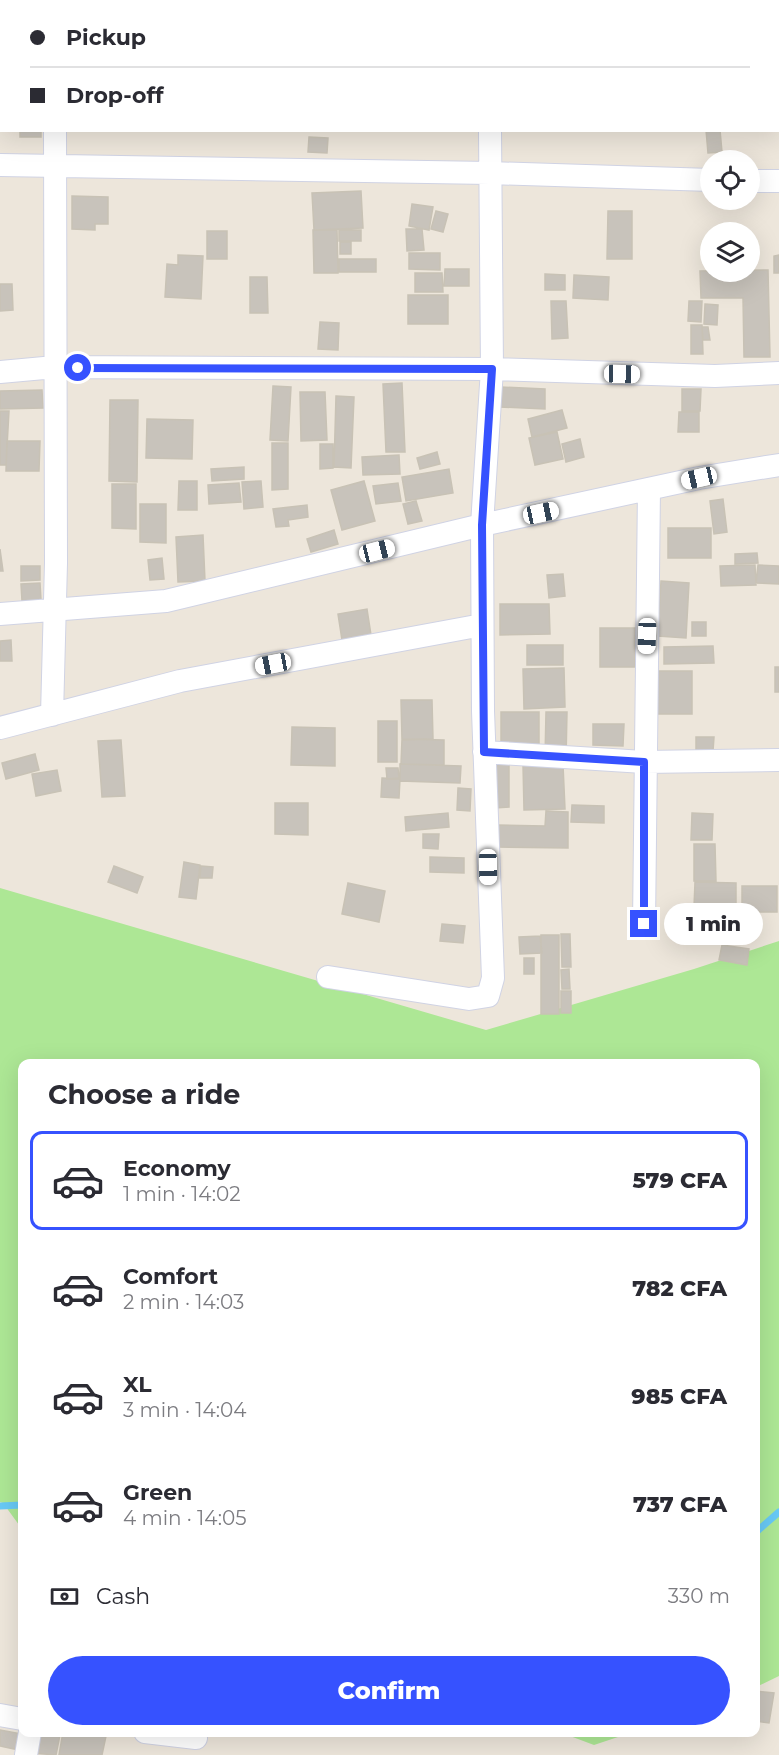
<!DOCTYPE html>
<html lang="en">
<head>
<meta charset="utf-8">
<style>
  body { margin:0; font-family:Montserrat,sans-serif; background:#f7f7f7; color:#2b2b33; height:100vh; display:flex; flex-direction:column; font-size:22px; white-space:nowrap }
  * { box-sizing:border-box; margin:0 }
  p { font-size:20px; color:#7c7c81 }
  .icon { flex:none; width:33px; height:33px; fill:none; stroke:currentColor; stroke-width:2; stroke-linecap:round; stroke-linejoin:round }
  .map { position:relative; flex:1; overflow:hidden }
  .details { position:absolute; left:18px; top:1059px; width:742px; height:678px; display:flex; flex-direction:column; background:#fff; border-radius:12px; box-shadow:0 6px 24px #0002 }
  .details>* { flex:none }
  .hud { position:absolute; left:0px; top:0px; width:780px; height:132px; box-shadow:0 6px 24px #0002; display:grid; align-content:center; height:132px; padding:0 30px; background:#fff }
  .fabs { position:absolute; left:700px; top:150px; display:grid; gap:12px }
  .fabs a { display:grid; place-items:center; width:60px; height:60px; border-radius:50%; background:#fff; box-shadow:0 6px 24px #0002; font-size:30px }
  .end { position:absolute; width:27px; height:27px; margin:-14px; border:8px solid #3652ff; background:#fff; box-shadow:0 0 0 3px #fff }
  .from { border-radius:50% }
  .bubble { position:absolute; height:42px; border-radius:21px; background:#fff; box-shadow:0 6px 24px #0002; font-size:20px; font-weight:800; line-height:42px; text-align:center }
  .car { position:absolute; width:18px; height:36px; margin:-18px -9px; border-radius:8px; box-shadow:0 0 4px 2px #0007; background:linear-gradient(#fff 24%,#345 0 40%,#fff 0 76%,#345 0 86%,#fff 0) }
  .hud b { display:flex; align-items:center; gap:21px; height:57px; font-size:22px }
  .hud b+b { border-top:2px solid #e1e1e2 }
  .hud i { width:15px; height:15px; background:#2b2b33 }
  ul { padding:0; list-style:none }
  li { display:flex; align-items:center; gap:18px; height:99px; margin:0 12px 9px; padding:0 18px; border:3px solid transparent; border-radius:12px }
  li div { flex:1 }
  li b { display:block; font-size:22px }
  li em { font-style:normal; font-weight:800 }
  li.current { border-color:#3652ff }
  li>.icon { width:54px; height:54px; stroke-width:1.5 }
  h2 { padding:0 30px; font-size:27px; line-height:72px }
  .pay { display:flex; align-items:center; gap:15px; height:66px; padding:0 30px; font-size:22px }
  .pay p { margin-inline-start:auto }
  .action { display:flex; gap:12px; margin-top:auto; padding:12px 30px }
  .action a { flex:1; height:69px; border-radius:36px; background:#3652ff; color:#fff; font-size:24px; font-weight:800; line-height:69px; text-align:center }
  .map>svg:first-child { display:block }
  .green { fill:#ade795 }
  .lines { fill:none; stroke-linecap:round; stroke-linejoin:round }
  .stream { stroke:#68c9f5; stroke-width:7 }
  .building { fill:#c8c3bb; stroke:#c8c2b5; stroke-width:1.5 }
  .street-casing { stroke:#d0d3e4; stroke-width:24 }
  .street { stroke:#fff; stroke-width:22 }
  .route { stroke:#3652ff; stroke-width:8 }
</style>
</head>
<body>
<div class="map">
<svg width="779" height="1755" viewBox="0 0 779 1755">
  <rect width="100%" height="100%" fill="#ede6db"/>
  <!-- green -->
  <path class="green" d="M 0,888 L 486,1030 L 694,969 L 779,941 L 779,1676 L 756,1687 L 756,1064 L 22,1064 L 22,1529 L 3,1503 L 0,1502 Z
    M 562,1733 L 562,1732 L 630,1733 L 594,1745 Z"/>
  <g class="lines">
    <!-- stream -->
    <path class="stream" d="M 0,1506 L 22,1505
      M 756,1532 L 779,1512"/>
  </g>
  <!-- building -->
  <path class="building" d="M 142,0 L 165,0 L 165,2 L 142,2 Z
    M 342,0 L 369,0 L 342,2 Z
    M 0,37 L 2,37 L 2,65 L 0,65 Z
    M 20,130 L 41,130 L 41,137 L 20,137 Z
    M 706,130 L 720,130 L 722,152 L 708,153 Z
    M 309,137 L 328,138 L 327,153 L 308,152 Z
    M 361,191 L 363,228 L 314,230 L 312,193 Z
    M 72,196 L 108,197 L 108,224 L 95,224 L 95,230 L 72,229 Z
    M 412,204 L 433,207 L 429,230 L 409,226 Z
    M 436,211 L 448,214 L 443,232 L 431,229 Z
    M 608,211 L 632,211 L 632,259 L 607,259 Z
    M 406,229 L 422,229 L 424,250 L 407,251 Z
    M 313,230 L 337,230 L 338,273 L 314,273 Z
    M 339,230 L 361,230 L 361,241 L 339,241 Z
    M 207,231 L 227,231 L 227,259 L 207,259 Z
    M 340,242 L 351,242 L 351,254 L 340,254 Z
    M 409,253 L 440,253 L 440,270 L 409,269 Z
    M 178,255 L 203,256 L 201,299 L 165,297 L 167,264 L 178,265 Z
    M 779,255 L 779,273 L 774,273 L 774,256 Z
    M 339,259 L 376,259 L 376,272 L 339,272 Z
    M 445,269 L 469,269 L 469,286 L 444,286 Z
    M 768,270 L 770,357 L 744,357 L 743,298 L 701,298 L 700,271 Z
    M 415,273 L 442,273 L 443,292 L 415,292 Z
    M 545,274 L 565,275 L 565,290 L 545,290 Z
    M 574,275 L 609,277 L 608,300 L 573,298 Z
    M 250,277 L 267,277 L 268,313 L 250,313 Z
    M 0,284 L 12,284 L 13,310 L 0,311 Z
    M 408,295 L 448,295 L 448,324 L 408,324 Z
    M 551,301 L 566,301 L 568,338 L 552,339 Z
    M 689,301 L 702,301 L 701,322 L 688,321 Z
    M 705,304 L 718,305 L 717,325 L 704,324 Z
    M 320,322 L 339,323 L 338,350 L 318,349 Z
    M 691,325 L 702,325 L 703,354 L 691,354 Z
    M 702,327 L 708,327 L 710,340 L 703,340 Z
    M 402,383 L 405,452 L 386,452 L 383,384 Z
    M 273,386 L 291,387 L 288,441 L 270,440 Z
    M 501,387 L 545,389 L 545,409 L 500,407 Z
    M 682,389 L 701,389 L 700,411 L 682,411 Z
    M 42,390 L 43,408 L 0,409 L 0,391 Z
    M 300,392 L 325,392 L 327,440 L 301,441 Z
    M 336,396 L 354,397 L 351,468 L 334,467 Z
    M 110,400 L 138,400 L 137,482 L 109,481 Z
    M 562,410 L 567,428 L 532,437 L 528,419 Z
    M 0,411 L 9,411 L 6,465 L 0,465 Z
    M 679,412 L 699,412 L 699,432 L 678,432 Z
    M 147,419 L 193,420 L 192,459 L 146,458 Z
    M 557,432 L 563,459 L 535,465 L 529,438 Z
    M 580,439 L 584,457 L 566,462 L 562,444 Z
    M 7,441 L 40,441 L 39,471 L 6,471 Z
    M 272,443 L 288,443 L 288,489 L 272,490 Z
    M 320,444 L 333,444 L 333,468 L 320,469 Z
    M 437,452 L 440,464 L 420,469 L 417,458 Z
    M 399,455 L 400,474 L 363,475 L 362,457 Z
    M 244,467 L 244,479 L 212,481 L 211,469 Z
    M 449,469 L 453,493 L 406,501 L 402,477 Z
    M 179,481 L 197,481 L 197,510 L 178,510 Z
    M 261,481 L 263,507 L 244,509 L 242,482 Z
    M 364,481 L 375,521 L 342,530 L 331,490 Z
    M 239,483 L 241,502 L 209,504 L 208,485 Z
    M 398,483 L 401,501 L 376,504 L 373,486 Z
    M 112,484 L 136,484 L 136,529 L 112,528 Z
    M 723,499 L 727,532 L 714,534 L 710,501 Z
    M 416,501 L 422,521 L 408,524 L 403,504 Z
    M 140,504 L 166,504 L 166,543 L 140,542 Z
    M 307,505 L 308,517 L 288,520 L 289,526 L 276,527 L 273,509 Z
    M 668,528 L 711,528 L 711,558 L 668,558 Z
    M 334,530 L 338,544 L 311,552 L 307,539 Z
    M 203,535 L 205,581 L 178,582 L 176,537 Z
    M 0,549 L 3,571 L 0,571 Z
    M 757,553 L 758,563 L 735,564 L 735,554 Z
    M 162,558 L 164,579 L 150,580 L 148,560 Z
    M 755,565 L 756,585 L 721,586 L 720,566 Z
    M 758,565 L 779,566 L 779,584 L 756,583 Z
    M 21,566 L 40,566 L 40,580 L 21,581 Z
    M 563,574 L 565,596 L 549,598 L 547,575 Z
    M 661,581 L 689,583 L 686,638 L 658,636 Z
    M 40,583 L 41,600 L 22,601 L 21,584 Z
    M 500,604 L 549,604 L 550,634 L 500,635 Z
    M 367,609 L 371,635 L 342,640 L 338,614 Z
    M 692,622 L 706,622 L 706,636 L 692,636 Z
    M 600,628 L 635,628 L 635,667 L 600,667 Z
    M 11,640 L 12,661 L 0,661 L 0,641 Z
    M 527,645 L 563,645 L 563,665 L 527,665 Z
    M 713,646 L 714,663 L 664,664 L 664,647 Z
    M 775,667 L 779,667 L 779,692 L 775,692 Z
    M 564,668 L 565,707 L 524,709 L 523,669 Z
    M 649,671 L 692,671 L 692,714 L 650,714 Z
    M 401,700 L 432,700 L 433,739 L 402,740 Z
    M 501,712 L 539,712 L 539,745 L 501,745 Z
    M 546,712 L 567,712 L 566,759 L 545,758 Z
    M 378,721 L 397,721 L 397,762 L 378,762 Z
    M 593,724 L 624,724 L 623,746 L 593,745 Z
    M 292,727 L 335,728 L 335,766 L 291,765 Z
    M 696,737 L 714,737 L 713,751 L 696,751 Z
    M 402,739 L 444,740 L 444,765 L 401,764 Z
    M 121,740 L 125,796 L 102,797 L 98,741 Z
    M 493,753 L 509,753 L 509,807 L 495,808 Z
    M 35,754 L 39,770 L 6,779 L 2,763 Z
    M 400,764 L 461,766 L 460,783 L 400,781 Z
    M 523,765 L 563,765 L 565,809 L 524,810 Z
    M 386,768 L 398,768 L 399,778 L 387,779 Z
    M 57,770 L 61,791 L 36,796 L 32,774 Z
    M 382,778 L 400,779 L 399,798 L 381,797 Z
    M 458,788 L 471,789 L 470,811 L 457,810 Z
    M 275,803 L 308,803 L 308,835 L 275,834 Z
    M 572,805 L 604,806 L 604,823 L 571,822 Z
    M 546,811 L 568,812 L 568,848 L 498,847 L 498,825 L 545,826 Z
    M 448,813 L 449,827 L 406,831 L 405,817 Z
    M 692,813 L 713,814 L 712,840 L 691,840 Z
    M 423,834 L 439,834 L 438,849 L 423,848 Z
    M 694,844 L 715,844 L 716,881 L 694,881 Z
    M 430,857 L 464,858 L 464,873 L 430,872 Z
    M 184,862 L 200,865 L 196,899 L 179,897 Z
    M 114,866 L 143,877 L 137,893 L 108,882 Z
    M 201,866 L 213,867 L 212,878 L 200,878 Z
    M 695,882 L 736,883 L 736,908 L 694,907 Z
    M 348,883 L 385,891 L 379,922 L 342,914 Z
    M 742,886 L 777,886 L 777,912 L 742,912 Z
    M 442,924 L 465,926 L 463,943 L 440,941 Z
    M 561,934 L 570,934 L 571,967 L 562,967 Z
    M 541,935 L 559,935 L 559,1014 L 541,1014 Z
    M 540,936 L 542,953 L 520,954 L 519,937 Z
    M 722,945 L 749,949 L 747,965 L 719,960 Z
    M 524,958 L 534,958 L 534,974 L 524,974 Z
    M 569,969 L 570,989 L 562,989 L 561,970 Z
    M 561,991 L 571,991 L 571,1013 L 561,1013 Z
    M 756,1691 L 774,1693 L 769,1723 L 756,1721 Z
    M 0,1730 L 22,1734 L 19,1750 L 0,1746 Z
    M 36,1732 L 60,1735 L 56,1755 L 32,1753 Z
    M 63,1732 L 88,1732 L 106,1736 L 102,1755 L 59,1755 Z"/>
  <g class="lines">
    <defs>
      <path id="street" d="M 57,2 L 57,0
        M 493,2 L 493,0
        M 0,165 L 490,173 L 711,180
        M 750,181 L 779,181
        M 0,372 L 55,367 L 492,369 L 715,376 L 779,373
        M 0,614 L 166,601 L 482,525 L 699,478 L 779,465
        M 52,715 L 56,563 L 55,130
        M 0,728 L 180,681 L 482,625
        M 484,752 L 644,762 L 779,760
        M 644,925 L 649,489
        M 328,977 L 469,999 L 488,996 L 493,978 L 483,711 L 482,525 L 492,369 L 490,130
        M 0,1715 L 22,1719
        M 145,1732 L 196,1738
        M 26,1755 L 30,1732"/>
    </defs>
    <!-- street casing -->
    <use href="#street" class="street-casing"/>
    <!-- street -->
    <use href="#street" class="street"/>
  </g>
  <g class="lines">
    <!-- route -->
    <path class="route" d="M 78,368 L 492,369 L 482,525 L 484,752 L 644,762 L 644,924"/>
  </g>
</svg>
<div class="fabs">
<a><svg class="icon" aria-label="locate" viewBox="0 0 24 24"><circle cx="12" cy="12" r="6"/><path d="M12 2v4M12 18v4M2 12h4M18 12h4"/></svg></a>
<a><svg class="icon" aria-label="layers" viewBox="0 0 24 24"><path d="M12 4l9 5-9 5-9-5zM3 14l9 5 9-5"/></svg></a>
</div>
<i class="end from" style="left:78px;top:368px"></i>
<i class="end" style="left:644px;top:924px"></i>
<div class="bubble" style="left:664px;top:903px;width:99px">1 min</div>
<i class="car" style="left:622px;top:374px;rotate:91deg"></i>
<i class="car" style="left:699px;top:478px;rotate:257deg"></i>
<i class="car" style="left:541px;top:513px;rotate:78deg"></i>
<i class="car" style="left:377px;top:551px;rotate:76deg"></i>
<i class="car" style="left:647px;top:636px;rotate:182deg"></i>
<i class="car" style="left:273px;top:664px;rotate:259deg"></i>
<i class="car" style="left:488px;top:867px;rotate:179deg"></i>
<div class="hud">
<b><i class="from"></i>Pickup</b>
<b><i></i>Drop-off</b>
</div>
<section class="details">
<h2>Choose a ride</h2>
<ul>
<li class="current"><svg class="icon" aria-label="car" viewBox="0 0 24 24"><path d="M5 17H2v-5l4-1 3-4h7l3 4 3 1v5h-3M9 17h6M6 11h13"/><circle cx="7" cy="17" r="2"/><circle cx="17" cy="17" r="2"/></svg><div><b>Economy</b><p>1 min · 14:02</p></div><em>579 CFA</em></li>
<li><svg class="icon" aria-label="car" viewBox="0 0 24 24"><path d="M5 17H2v-5l4-1 3-4h7l3 4 3 1v5h-3M9 17h6M6 11h13"/><circle cx="7" cy="17" r="2"/><circle cx="17" cy="17" r="2"/></svg><div><b>Comfort</b><p>2 min · 14:03</p></div><em>782 CFA</em></li>
<li><svg class="icon" aria-label="car" viewBox="0 0 24 24"><path d="M5 17H2v-5l4-1 3-4h7l3 4 3 1v5h-3M9 17h6M6 11h13"/><circle cx="7" cy="17" r="2"/><circle cx="17" cy="17" r="2"/></svg><div><b>XL</b><p>3 min · 14:04</p></div><em>985 CFA</em></li>
<li><svg class="icon" aria-label="car" viewBox="0 0 24 24"><path d="M5 17H2v-5l4-1 3-4h7l3 4 3 1v5h-3M9 17h6M6 11h13"/><circle cx="7" cy="17" r="2"/><circle cx="17" cy="17" r="2"/></svg><div><b>Green</b><p>4 min · 14:05</p></div><em>737 CFA</em></li>
</ul>
<div class="pay"><svg class="icon" aria-label="cash" viewBox="0 0 24 24"><path d="M3 7h18v10H3z"/><circle cx="12" cy="12" r="2"/></svg>Cash<p>330 m</p></div>
<div class="action"><a>Confirm</a></div>
</section>
</div>
</body>
</html>
